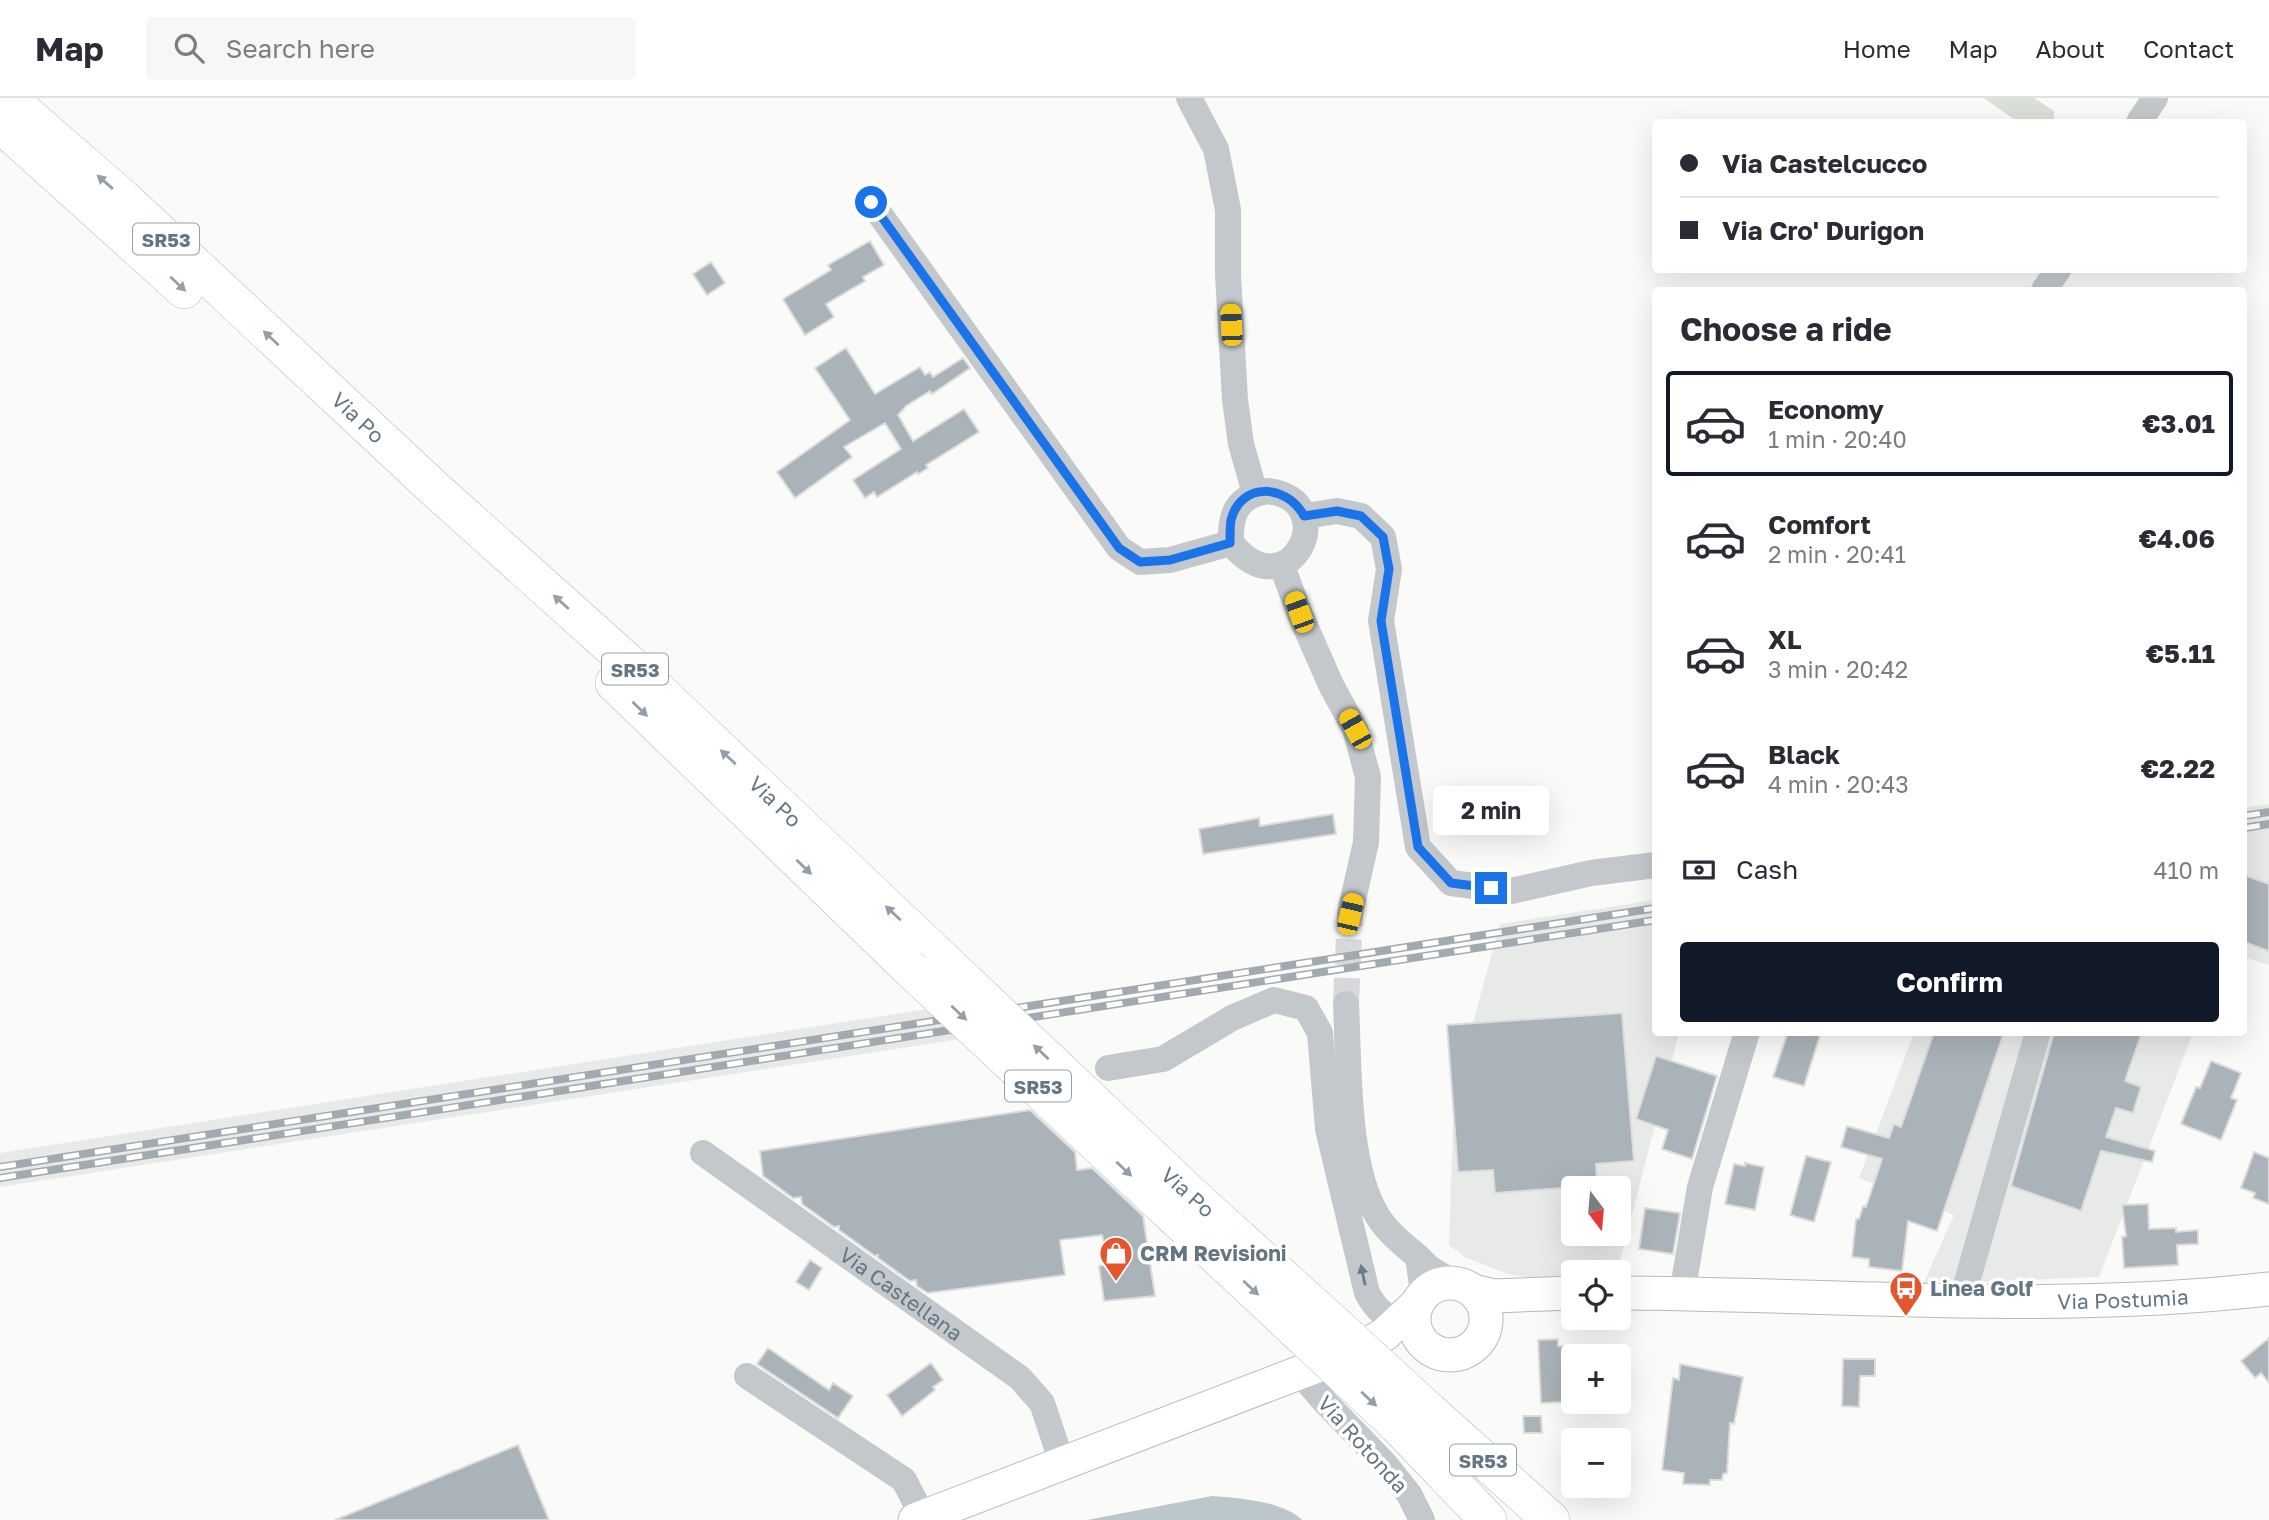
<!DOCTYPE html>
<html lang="en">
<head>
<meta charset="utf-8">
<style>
  body { margin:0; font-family:"Golos Text",sans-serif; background:#f7f7f7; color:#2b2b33; height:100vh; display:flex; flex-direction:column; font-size:26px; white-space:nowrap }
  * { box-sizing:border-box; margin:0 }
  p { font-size:23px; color:#7c7c81 }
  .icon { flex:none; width:38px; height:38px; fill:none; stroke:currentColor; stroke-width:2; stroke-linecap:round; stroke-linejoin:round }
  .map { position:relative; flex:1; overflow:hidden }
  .details { position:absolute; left:1652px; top:189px; width:595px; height:749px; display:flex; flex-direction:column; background:#fff; border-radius:7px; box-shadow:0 7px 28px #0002 }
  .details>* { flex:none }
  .top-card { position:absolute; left:1652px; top:21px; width:595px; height:154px; border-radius:7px; box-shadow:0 7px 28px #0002; display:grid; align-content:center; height:154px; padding:0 28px; background:#fff }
  .needle { width:46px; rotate:164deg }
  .controls { position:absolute; left:1561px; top:1078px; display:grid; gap:14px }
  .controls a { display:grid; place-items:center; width:70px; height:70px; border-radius:7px; background:#fff; box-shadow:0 7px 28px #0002; font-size:35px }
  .end { position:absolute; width:32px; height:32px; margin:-16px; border:9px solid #1a73e8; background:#fff; box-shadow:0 0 0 4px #fff }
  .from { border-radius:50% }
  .bubble { position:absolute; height:49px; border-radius:7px; background:#fff; box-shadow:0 7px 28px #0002; font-size:23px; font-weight:700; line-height:49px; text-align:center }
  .car { position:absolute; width:21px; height:42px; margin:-21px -10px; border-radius:9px; box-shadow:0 0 5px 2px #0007; background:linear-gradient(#f5c518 24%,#345 0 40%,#f5c518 0 76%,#345 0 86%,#f5c518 0) }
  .top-card b { display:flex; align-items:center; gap:24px; height:66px; font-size:26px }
  .top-card b+b { border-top:2px solid #e1e1e2 }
  .top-card i { width:18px; height:18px; background:#2b2b33 }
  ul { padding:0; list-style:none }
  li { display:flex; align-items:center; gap:21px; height:105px; margin:0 14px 10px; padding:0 14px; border:4px solid transparent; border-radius:7px }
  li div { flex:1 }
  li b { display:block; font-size:26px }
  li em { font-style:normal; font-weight:700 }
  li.active { border-color:#111827 }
  li>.icon { width:63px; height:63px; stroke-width:1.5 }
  h2 { padding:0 28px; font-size:32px; line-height:84px }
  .pay { display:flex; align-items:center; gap:18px; height:77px; padding:0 28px; font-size:26px }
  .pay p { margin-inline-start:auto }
  .button { display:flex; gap:14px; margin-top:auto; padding:14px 28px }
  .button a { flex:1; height:80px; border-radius:7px; background:#111827; color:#fff; font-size:28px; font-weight:700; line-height:80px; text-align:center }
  header { display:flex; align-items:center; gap:42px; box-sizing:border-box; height:98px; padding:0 35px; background:#fff; border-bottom:2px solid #e1e1e2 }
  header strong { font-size:33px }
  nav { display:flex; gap:38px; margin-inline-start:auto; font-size:24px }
  .search { width:490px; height:63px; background:#f7f7f7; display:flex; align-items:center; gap:18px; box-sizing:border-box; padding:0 24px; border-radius:7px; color:#7c7c81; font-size:26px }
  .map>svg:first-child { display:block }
  .built { fill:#e8e9e9; fill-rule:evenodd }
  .green { fill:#dadfd7 }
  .water { fill:#bbc7cb }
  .building { fill:#aab3b9; stroke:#dcdcda; stroke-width:2 }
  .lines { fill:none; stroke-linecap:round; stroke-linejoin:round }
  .minor-tunnel { stroke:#d5d9db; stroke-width:26; stroke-dasharray:26 13; stroke-linecap:butt }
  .major-casing { stroke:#b5babe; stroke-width:35 }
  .highway-casing { stroke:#b4b9bd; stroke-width:38 }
  .minor { stroke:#c3c8cc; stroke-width:26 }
  .major { stroke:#fff; stroke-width:33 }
  .highway { stroke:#fff; stroke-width:37 }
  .rail-casing { stroke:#a2aab0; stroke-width:8 }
  .rail { stroke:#fff; stroke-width:5; stroke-dasharray:16; stroke-linecap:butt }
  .highway-bridge-casing { stroke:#b4b9bd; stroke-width:38; stroke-linecap:butt }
  .highway-bridge { stroke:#fff; stroke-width:37 }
  .oneway { fill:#939fa8 }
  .oneway2 { fill:#6a7a87 }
  .route { stroke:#1a73e8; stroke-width:9 }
  .labels { text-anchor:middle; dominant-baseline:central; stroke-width:7; stroke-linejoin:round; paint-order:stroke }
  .shield { fill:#fff; stroke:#939fa8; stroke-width:2 }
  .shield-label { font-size:19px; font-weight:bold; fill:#657683 }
  .street-label { font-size:21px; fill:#657683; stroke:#fff }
  .poi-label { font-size:21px; font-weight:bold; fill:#657683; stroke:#fff; text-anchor:start }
</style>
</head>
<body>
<header>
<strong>Map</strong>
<div class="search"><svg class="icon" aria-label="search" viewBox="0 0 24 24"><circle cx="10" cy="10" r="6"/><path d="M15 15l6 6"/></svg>Search here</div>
<nav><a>Home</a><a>Map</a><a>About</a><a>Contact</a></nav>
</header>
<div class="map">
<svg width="2269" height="1422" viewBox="0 0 2269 1422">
  <rect width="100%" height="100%" fill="#fafaf8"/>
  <!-- built -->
  <path class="built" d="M 2269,706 L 2269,867 L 2244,859 L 2244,710 Z
    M 1655,802 L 1656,934 L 1679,935 L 1617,1174 L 1573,1174 L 1573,1179 L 1538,1180 L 1510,1177 L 1465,1159 L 1449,1147 L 1454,994 L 1500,826 ZM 1573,1090 L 1619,1090 L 1619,1136 L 1573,1136 Z
    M 934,910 L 967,940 L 0,1089 L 0,1055 Z
    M 1914,935 L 2193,935 L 2099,1179 L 1923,1186 L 1954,1117 L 1859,1080 Z"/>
  <!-- green -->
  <path class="green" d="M 1984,0 L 2034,0 L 2054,13 L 2054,24 L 2018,24 Z"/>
  <!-- water -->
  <path class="water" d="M 1212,1398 C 1238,1400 1283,1403 1302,1422 L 1087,1422 Z"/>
  <!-- building -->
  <path class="building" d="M 870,143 L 884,167 L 863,179 L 865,183 L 826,206 L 834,219 L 805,237 L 783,201 L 831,172 L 828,167 Z
    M 711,164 L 725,185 L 707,197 L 693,176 Z
    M 846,250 L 875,296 L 920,269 L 925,277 L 930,274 L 933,279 L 963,260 L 970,270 L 932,296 L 930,293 L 906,308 L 898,317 L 913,343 L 964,311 L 979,334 L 926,367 L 928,370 L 918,376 L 917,374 L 877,399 L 874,394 L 865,400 L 853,382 L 901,351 L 885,325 L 844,349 L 852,359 L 795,400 L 777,374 L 850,322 L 815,270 Z
    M 1333,716 L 1336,736 L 1203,756 L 1199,731 L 1259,720 L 1260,728 Z
    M 2244,777 L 2269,786 L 2269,853 L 2244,844 Z
    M 1622,915 L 1634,1063 L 1596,1066 L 1597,1086 L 1563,1090 L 1495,1095 L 1493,1072 L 1458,1074 L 1447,927 Z
    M 1788,934 L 1821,934 L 1804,988 L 1773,979 Z
    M 1934,934 L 2004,934 L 1937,1133 L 1908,1123 L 1902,1173 L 1869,1169 L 1869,1161 L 1852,1159 L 1856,1121 L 1859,1121 L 1863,1108 L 1866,1109 L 1882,1061 L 1841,1049 L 1847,1028 L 1889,1040 L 1894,1026 L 1901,1029 Z
    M 2054,934 L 2142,934 L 2125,983 L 2141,989 L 2133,1015 L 2116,1010 L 2106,1039 L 2155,1053 L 2152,1064 L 2101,1053 L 2081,1113 L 2011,1088 Z
    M 1656,958 L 1717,978 L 1692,1061 L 1662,1051 L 1668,1032 L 1636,1021 Z
    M 2211,963 L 2241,975 L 2231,1000 L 2237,1002 L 2221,1042 L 2181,1026 L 2196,989 L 2200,990 Z
    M 1030,1012 L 1075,1054 L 1077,1072 L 1092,1070 L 1143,1118 L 1155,1198 L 1104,1203 L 1099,1168 L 1109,1166 L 1102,1137 L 1060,1142 L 1065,1177 L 928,1195 L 917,1188 L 916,1182 L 910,1183 L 878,1160 L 878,1157 L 875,1158 L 839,1132 L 839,1128 L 834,1129 L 802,1106 L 801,1099 L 793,1100 L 763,1078 L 760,1053 Z
    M 2254,1054 L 2269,1060 L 2269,1106 L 2253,1100 L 2255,1095 L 2241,1090 Z
    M 1806,1058 L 1831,1064 L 1814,1124 L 1790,1117 Z
    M 1745,1065 L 1764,1069 L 1755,1112 L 1725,1106 L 1734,1066 L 1745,1068 Z
    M 2148,1106 L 2149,1131 L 2176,1130 L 2176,1134 L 2198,1132 L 2198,1146 L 2177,1147 L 2178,1167 L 2124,1170 L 2122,1139 L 2126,1138 L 2122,1107 Z
    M 1645,1110 L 1680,1115 L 1673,1156 L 1639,1151 Z
    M 810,1162 L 822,1170 L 809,1192 L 796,1184 Z
    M 2269,1240 L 2269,1285 L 2261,1275 L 2255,1280 L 2241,1263 Z
    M 1558,1241 L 1558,1248 L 1573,1249 L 1573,1286 L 1562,1286 L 1563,1304 L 1541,1305 L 1538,1242 Z
    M 768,1250 L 829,1292 L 833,1285 L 853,1298 L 838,1320 L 757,1266 Z
    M 1843,1261 L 1875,1261 L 1875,1278 L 1860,1278 L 1859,1309 L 1842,1308 Z
    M 931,1265 L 943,1282 L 933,1289 L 935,1292 L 902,1318 L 887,1297 Z
    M 1680,1266 L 1743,1279 L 1734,1326 L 1730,1325 L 1727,1375 L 1723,1376 L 1722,1382 L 1710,1382 L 1710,1387 L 1683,1386 L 1684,1375 L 1662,1372 L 1673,1280 L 1679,1282 Z
    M 1523,1318 L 1541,1318 L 1542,1335 L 1524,1335 Z
    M 518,1347 L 549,1422 L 335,1422 Z"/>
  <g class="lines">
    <!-- minor-tunnel -->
    <path class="minor-tunnel" d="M 1346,906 L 1350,815"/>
    <defs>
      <g id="major">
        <circle cx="1450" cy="1221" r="36"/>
        <path d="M 1473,1193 L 1494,1198 L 1573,1195"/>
        <path id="s2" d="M 1619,1195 C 1836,1196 2052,1216 2269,1191"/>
        <path d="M 915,1422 L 1356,1253 L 1385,1236 L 1417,1206"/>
      </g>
      <g id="highway">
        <path id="s3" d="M 8,0 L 123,100 L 437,393 L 629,565 L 943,862"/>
        <path d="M 9,34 L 184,192"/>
        <path d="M 614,585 L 908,869"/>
        <path d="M 1197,1102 L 1330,1222"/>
        <path d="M 1165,1110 L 1303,1239"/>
        <path d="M 1427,1311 L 1551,1422"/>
        <path d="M 1399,1329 L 1488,1422"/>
      </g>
    </defs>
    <!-- major casing -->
    <use href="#major" class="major-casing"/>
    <!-- highway casing -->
    <use href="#highway" class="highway-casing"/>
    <!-- minor -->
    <g class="minor">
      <path d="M 1189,0 L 1216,51 L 1228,112 L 1228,177 L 1235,302 L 1241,346 L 1255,395"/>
      <path d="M 2139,24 L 2155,0"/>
      <path d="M 871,104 L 1119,450 L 1140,464 L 1170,462 L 1231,445"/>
      <path d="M 2044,192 L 2058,172"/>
      <path d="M 1267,393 C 1345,401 1290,517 1231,445 C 1230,416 1236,399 1267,393 Z"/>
      <path d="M 1305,418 L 1337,413 L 1361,418 L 1383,439 L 1389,471 L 1381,523 L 1418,749 L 1451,785 L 1511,793 L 1591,775 L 1656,767"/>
      <path d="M 1282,468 L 1299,514 L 1331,587 L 1355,631 L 1368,679 L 1366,744 L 1350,815"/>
      <path d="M 1346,906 C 1349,964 1346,1068 1377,1117 C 1387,1134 1403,1146 1418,1159"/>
      <path d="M 1108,970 L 1163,961 L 1232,920 L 1274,902 L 1306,910 L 1320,935 L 1328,1031 L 1367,1195 C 1376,1211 1385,1222 1404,1220"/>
      <path id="s1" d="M 703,1055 L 1020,1280 L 1042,1305 L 1062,1365"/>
      <path d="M 1682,1196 L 1700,1089 L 1747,934"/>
      <path d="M 1421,1200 L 1422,1187 L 1418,1159 L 1429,1170 L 1454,1185"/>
      <path d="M 1961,1205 L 2038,934"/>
      <path d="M 1299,1274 L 1324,1303 L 1385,1366 L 1409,1396 L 1422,1422"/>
      <path d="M 747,1278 L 904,1382 L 923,1419"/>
    </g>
    <!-- major -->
    <use href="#major" class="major"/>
    <!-- highway -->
    <use href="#highway" class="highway"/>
    <defs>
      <path id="rail" d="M 2244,718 L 2269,714
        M 2244,730 L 2269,726
        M 0,1069 L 1656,810
        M 0,1080 L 1656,822"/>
    </defs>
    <!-- rail casing -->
    <use href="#rail" class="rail-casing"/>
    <!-- rail -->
    <use href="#rail" class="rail"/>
    <defs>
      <path id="highway-bridge" d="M 943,862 L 1197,1102
        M 908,869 L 1165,1110
        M 1330,1222 L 1427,1311
        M 1303,1239 L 1399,1329"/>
    </defs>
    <!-- highway-bridge casing -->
    <use href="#highway-bridge" class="highway-bridge-casing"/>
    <!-- highway-bridge -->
    <use href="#highway-bridge" class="highway-bridge"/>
  </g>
  <!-- one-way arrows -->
  <defs><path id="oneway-solid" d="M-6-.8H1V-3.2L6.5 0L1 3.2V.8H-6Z" transform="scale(1.75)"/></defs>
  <g class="oneway">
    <use href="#oneway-solid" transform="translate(105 84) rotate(-139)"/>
    <use href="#oneway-solid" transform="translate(178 186) rotate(43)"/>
    <use href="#oneway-solid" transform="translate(271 240) rotate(-137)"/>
    <use href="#oneway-solid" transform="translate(561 504) rotate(-138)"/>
    <use href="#oneway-solid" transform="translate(640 611) rotate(44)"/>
    <use href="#oneway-solid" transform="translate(728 659) rotate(-137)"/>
    <use href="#oneway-solid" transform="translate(804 769) rotate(44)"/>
    <use href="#oneway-solid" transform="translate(893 815) rotate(-137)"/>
    <use href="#oneway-solid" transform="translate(959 915) rotate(43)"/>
    <use href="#oneway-solid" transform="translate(1041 954) rotate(-137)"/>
    <use href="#oneway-solid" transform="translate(1124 1071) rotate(43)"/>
    <use href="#oneway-solid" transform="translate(1251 1190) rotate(43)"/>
    <use href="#oneway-solid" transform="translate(1369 1301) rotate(43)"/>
  </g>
  <use class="oneway2" href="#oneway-solid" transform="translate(1363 1177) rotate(-102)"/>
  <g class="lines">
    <!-- route -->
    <path class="route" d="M 871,104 L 1119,450 L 1140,464 L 1170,462 L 1230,445 C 1230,437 1230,429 1231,422 C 1241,383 1287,386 1304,418 L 1337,413 L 1361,418 L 1383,439 L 1389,471 L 1381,523 L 1418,749 L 1451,785 L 1491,790"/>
  </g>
  <!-- icons -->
  <defs>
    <symbol id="shop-pin" viewBox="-11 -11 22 30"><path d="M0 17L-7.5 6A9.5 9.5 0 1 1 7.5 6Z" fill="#e4572e" stroke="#fff"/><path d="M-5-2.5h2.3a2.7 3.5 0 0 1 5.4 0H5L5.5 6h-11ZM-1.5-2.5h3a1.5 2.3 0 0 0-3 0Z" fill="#fff"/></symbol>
    <symbol id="bus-pin" viewBox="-11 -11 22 30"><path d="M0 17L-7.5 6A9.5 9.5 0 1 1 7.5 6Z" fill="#e4572e" stroke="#fff"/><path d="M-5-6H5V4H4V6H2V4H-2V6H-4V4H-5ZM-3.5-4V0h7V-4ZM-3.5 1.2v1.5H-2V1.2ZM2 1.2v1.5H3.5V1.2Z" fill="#fff"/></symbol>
  </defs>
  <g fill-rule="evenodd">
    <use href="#shop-pin" x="1097" y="1136" width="38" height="52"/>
    <use href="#bus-pin" x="1887" y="1171" width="38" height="52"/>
  </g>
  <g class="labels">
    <!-- shield labels -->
    <g class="shield">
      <rect x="133" y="125.5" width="66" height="31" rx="5"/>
      <rect x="602" y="555.5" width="66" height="31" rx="5"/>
      <rect x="1005" y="972.5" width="66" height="31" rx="5"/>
      <rect x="1450" y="1346.5" width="66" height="31" rx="5"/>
    </g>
    <g class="shield-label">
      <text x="166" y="141">SR53</text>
      <text x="635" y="571">SR53</text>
      <text x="1038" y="988">SR53</text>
      <text x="1483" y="1362">SR53</text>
    </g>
    <!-- street labels -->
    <g class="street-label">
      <text stroke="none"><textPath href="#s3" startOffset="474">Via Po</textPath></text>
      <text stroke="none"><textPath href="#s3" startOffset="1041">Via Po</textPath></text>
      <text transform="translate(1188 1094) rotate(42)">Via Po</text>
      <text stroke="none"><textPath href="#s1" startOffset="243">Via Castellana</textPath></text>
      <text stroke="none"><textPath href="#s2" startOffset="504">Via Postumia</textPath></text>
      <text transform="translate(1363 1346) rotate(48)">Via Rotonda</text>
    </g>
    <!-- poi labels -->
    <g class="poi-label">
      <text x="1140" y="1155">CRM Revisioni</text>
      <text x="1930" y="1190">Linea Golf</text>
    </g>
  </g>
</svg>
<div class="controls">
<a><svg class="needle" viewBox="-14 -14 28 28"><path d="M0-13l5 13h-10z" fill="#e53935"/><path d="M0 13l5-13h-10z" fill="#7c7c81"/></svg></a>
<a><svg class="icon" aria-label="locate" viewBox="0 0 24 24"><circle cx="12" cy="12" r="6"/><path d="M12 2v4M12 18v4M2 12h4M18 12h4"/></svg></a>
<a>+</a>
<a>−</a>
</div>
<i class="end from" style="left:871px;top:104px"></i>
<i class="end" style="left:1491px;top:790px"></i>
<div class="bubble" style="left:1433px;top:688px;width:116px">2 min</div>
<i class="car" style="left:1231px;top:227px;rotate:357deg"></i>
<i class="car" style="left:1299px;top:514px;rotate:340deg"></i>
<i class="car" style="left:1355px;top:631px;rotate:331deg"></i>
<i class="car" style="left:1350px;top:816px;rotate:13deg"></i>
<div class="top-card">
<b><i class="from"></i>Via Castelcucco</b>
<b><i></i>Via Cro' Durigon</b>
</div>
<section class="details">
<h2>Choose a ride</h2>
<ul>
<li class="active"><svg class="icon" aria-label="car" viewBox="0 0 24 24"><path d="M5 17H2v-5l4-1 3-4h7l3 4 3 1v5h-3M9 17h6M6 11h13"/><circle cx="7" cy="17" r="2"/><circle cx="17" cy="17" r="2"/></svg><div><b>Economy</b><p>1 min · 20:40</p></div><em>€3.01</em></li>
<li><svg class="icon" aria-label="car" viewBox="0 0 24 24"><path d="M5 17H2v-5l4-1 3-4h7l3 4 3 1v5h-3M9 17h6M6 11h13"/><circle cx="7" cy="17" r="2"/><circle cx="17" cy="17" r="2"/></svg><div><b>Comfort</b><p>2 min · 20:41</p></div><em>€4.06</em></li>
<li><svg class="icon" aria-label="car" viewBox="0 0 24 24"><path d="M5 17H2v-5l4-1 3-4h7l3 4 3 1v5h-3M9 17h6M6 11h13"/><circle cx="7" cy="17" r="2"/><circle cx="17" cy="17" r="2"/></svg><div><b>XL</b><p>3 min · 20:42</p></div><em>€5.11</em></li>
<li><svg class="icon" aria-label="car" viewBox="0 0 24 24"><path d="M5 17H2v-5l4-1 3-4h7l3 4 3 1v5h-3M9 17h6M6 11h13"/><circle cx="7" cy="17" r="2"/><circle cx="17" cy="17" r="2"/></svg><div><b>Black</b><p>4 min · 20:43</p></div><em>€2.22</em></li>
</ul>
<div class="pay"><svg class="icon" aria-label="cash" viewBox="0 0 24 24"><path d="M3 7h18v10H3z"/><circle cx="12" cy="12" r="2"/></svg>Cash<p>410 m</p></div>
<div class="button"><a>Confirm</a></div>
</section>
</div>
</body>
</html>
